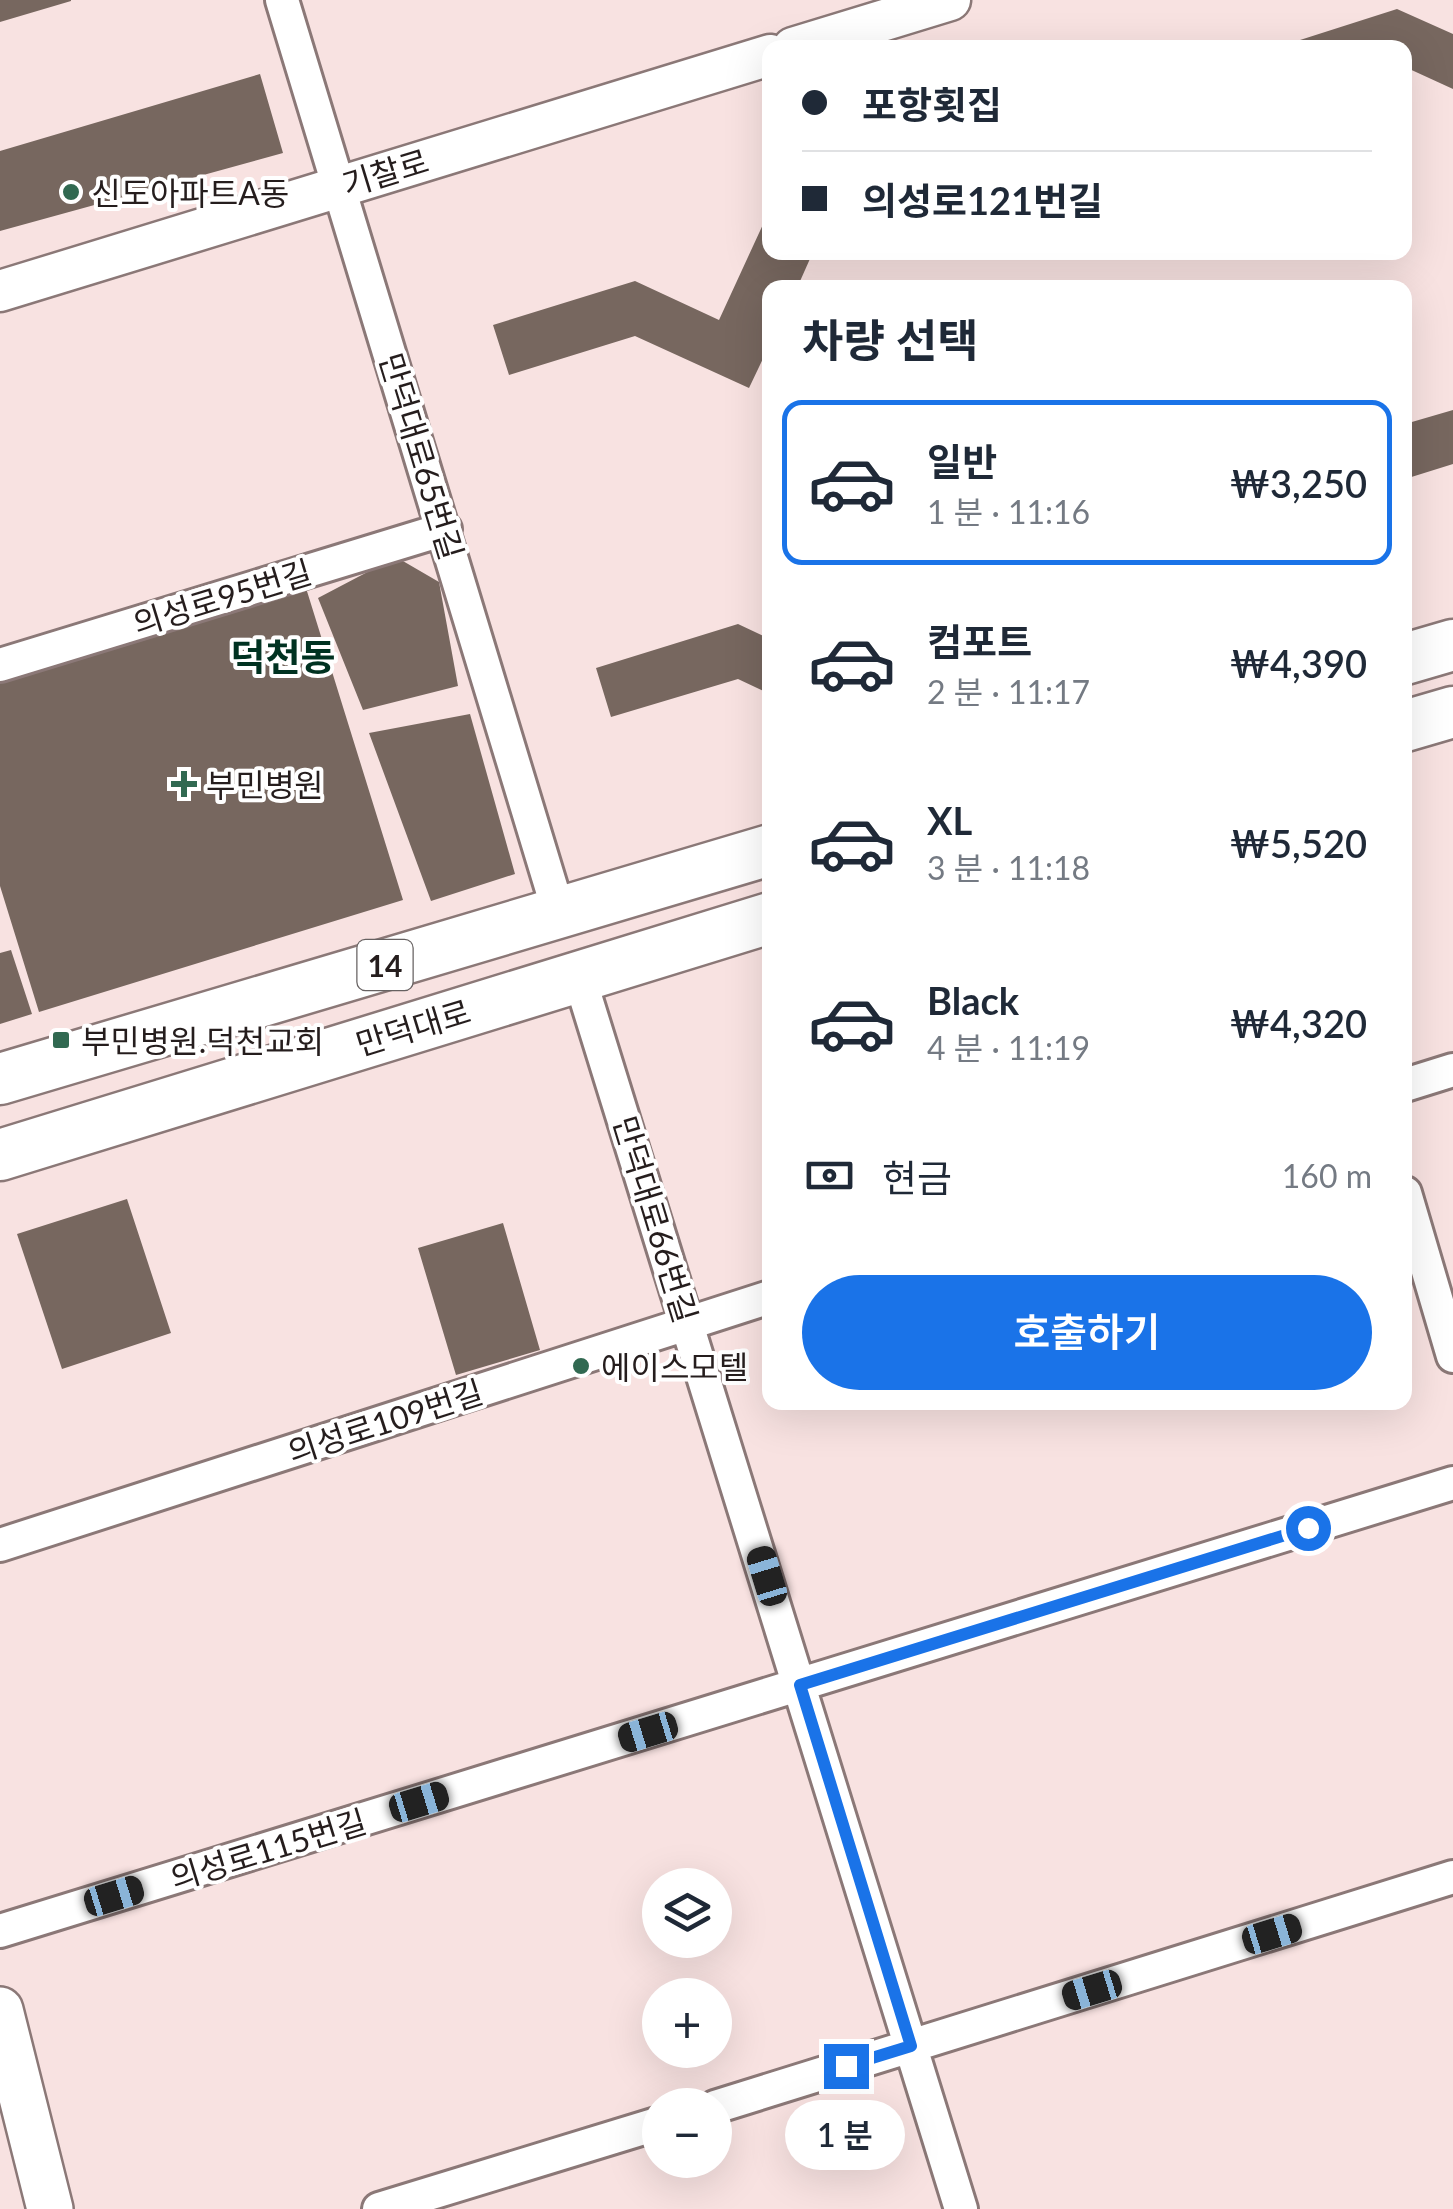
<!DOCTYPE html>
<html lang="ko">
<head>
<meta charset="utf-8">
<style>
  body { margin:0; font-family:Lato,"Noto Sans KR",sans-serif; background:#f2f2f3; color:#1f2937; height:100vh; display:flex; flex-direction:column; font-size:38px; white-space:nowrap }
  * { box-sizing:border-box; margin:0 }
  p { font-size:32px; color:#747a83 }
  .icon { flex:none; width:55px; height:55px; fill:none; stroke:currentColor; stroke-width:2; stroke-linecap:round; stroke-linejoin:round }
  .map { position:relative; flex:1; overflow:hidden }
  .sheet { position:absolute; left:762px; top:280px; width:650px; height:1130px; display:flex; flex-direction:column; background:#fff; border-radius:20px; box-shadow:0 10px 40px #0002 }
  .sheet>* { flex:none }
  .guide { position:absolute; left:762px; top:40px; width:650px; height:220px; border-radius:20px; box-shadow:0 10px 40px #0002; display:grid; align-content:center; height:220px; padding:0 40px; background:#fff }
  .fabs { position:absolute; left:642px; top:1868px; display:grid; gap:20px }
  .fabs a { display:grid; place-items:center; width:90px; height:90px; border-radius:50%; background:#fff; box-shadow:0 10px 40px #0002; font-size:50px }
  .end { position:absolute; width:45px; height:45px; margin:-22px; border:12px solid #1a73e8; background:#fff; box-shadow:0 0 0 5px #fff }
  .from { border-radius:50% }
  .bubble { position:absolute; height:70px; border-radius:35px; background:#fff; box-shadow:0 10px 40px #0002; font-size:32px; font-weight:600; line-height:70px; text-align:center }
  .car { position:absolute; width:30px; height:60px; margin:-30px -15px; border-radius:12px; box-shadow:0 0 8px 2px #0007; background:linear-gradient(#222 24%,#8ab4d8 0 40%,#222 0 76%,#8ab4d8 0 86%,#222 0) }
  .guide b { display:flex; align-items:center; gap:35px; height:95px; font-size:38px }
  .guide b+b { border-top:2px solid #e0e1e3 }
  .guide i { width:25px; height:25px; background:#1f2937 }
  ul { padding:0; list-style:none }
  li { display:flex; align-items:center; gap:30px; height:165px; margin:0 20px 15px; padding:0 20px; border:5px solid transparent; border-radius:20px }
  li div { flex:1 }
  li b { display:block; font-size:38px }
  li em { font-style:normal; font-weight:600 }
  li.current { border-color:#1a73e8 }
  li>.icon { width:90px; height:90px; stroke-width:1.5 }
  h2 { padding:0 40px; font-size:45px; line-height:120px }
  .pay { display:flex; align-items:center; gap:25px; height:110px; padding:0 40px; font-size:38px }
  .pay p { margin-inline-start:auto }
  .cta { display:flex; gap:20px; margin-top:auto; padding:20px 40px }
  .cta a { flex:1; height:115px; border-radius:60px; background:#1a73e8; color:#fff; font-size:40px; font-weight:600; line-height:115px; text-align:center }
  .map>svg:first-child { display:block }
  .building { fill:#77675f }
  .lines { fill:none; stroke-linecap:round; stroke-linejoin:round }
  .minor-casing { stroke:#8b7877; stroke-width:38 }
  .tertiary-casing { stroke:#8b7877; stroke-width:45 }
  .secondary-casing { stroke:#8b7877; stroke-width:50 }
  .primary-casing { stroke:#8b7877; stroke-width:55 }
  .minor { stroke:#fff; stroke-width:32 }
  .tertiary { stroke:#fff; stroke-width:40 }
  .secondary { stroke:#fff; stroke-width:45 }
  .primary { stroke:#fff; stroke-width:50 }
  .route { stroke:#1a73e8; stroke-width:12 }
  .poi-dot { fill:#316951; stroke:#fff; stroke-width:4 }
  .labels { text-anchor:middle; dominant-baseline:central; stroke-width:8; stroke-linejoin:round; paint-order:stroke }
  .shield { fill:#fff; stroke:#666161; stroke-width:2.5 }
  .shield-label { font-size:30px; font-weight:bold; fill:#251d1d }
  .street-label { font-size:32px; fill:#251d1d; stroke:#fff }
  .poi-label { font-size:32px; fill:#251d1d; stroke:#fff; text-anchor:start }
  .quarter-label { font-size:38px; font-weight:bold; fill:#003221; stroke:#fff }
</style>
</head>
<body>
<div class="map">
<svg width="1453" height="2209" viewBox="0 0 1453 2209">
  <rect width="100%" height="100%" fill="#f8e2e1"/>
  <!-- building -->
  <path class="building" d="M 0,0 L 71,0 L 71,1 L 0,22 Z
    M 1397,9 L 1453,34 L 1453,89 L 1405,67 L 1405,48 L 1275,48 Z
    M 260,74 L 283,153 L 0,231 L 0,151 Z
    M 765,220 L 770,223 L 770,252 L 813,252 L 797,288 L 770,288 L 770,344 L 749,388 L 635,336 L 509,375 L 493,325 L 635,281 L 719,320 Z
    M 1453,410 L 1453,464 L 1405,479 L 1405,424 Z
    M 396,557 L 439,582 L 458,686 L 363,710 L 318,598 Z
    M 306,588 L 403,900 L 39,1012 L 0,886 L 0,682 Z
    M 738,624 L 770,639 L 770,694 L 738,679 L 611,717 L 596,668 Z
    M 470,714 L 515,874 L 431,901 L 369,733 Z
    M 11,950 L 32,1014 L 0,1024 L 0,953 Z
    M 127,1199 L 171,1333 L 62,1369 L 17,1234 Z
    M 503,1223 L 540,1350 L 456,1375 L 418,1248 Z"/>
  <g class="lines">
    <defs>
      <path id="minor" d="M 282,0 L 559,913
        M 0,665 L 445,529
        M 579,976 L 961,2209
        M 1405,1085 L 1453,1070
        M 1405,1193 L 1453,1356
        M 0,1545 L 770,1297
        M 0,1931 L 1453,1483
        M 715,2107 L 1453,1877
        M 379,2209 L 660,2123"/>
      <path id="tertiary" d="M 793,48 L 950,0
        M 0,291 L 770,55"/>
      <path id="secondary" d="M 0,2010 L 50,2209"/>
      <path id="primary" d="M 1405,659 L 1453,645
        M 1405,726 L 1453,712
        M 0,1079 L 770,850
        M 0,1155 L 770,918"/>
    </defs>
    <!-- minor casing -->
    <use href="#minor" class="minor-casing"/>
    <!-- tertiary casing -->
    <use href="#tertiary" class="tertiary-casing"/>
    <!-- secondary casing -->
    <use href="#secondary" class="secondary-casing"/>
    <!-- primary casing -->
    <use href="#primary" class="primary-casing"/>
    <!-- minor -->
    <use href="#minor" class="minor"/>
    <!-- tertiary -->
    <use href="#tertiary" class="tertiary"/>
    <!-- secondary -->
    <use href="#secondary" class="secondary"/>
    <!-- primary -->
    <use href="#primary" class="primary"/>
  </g>
  <g class="lines">
    <!-- route -->
    <path class="route" d="M 846,2066 L 911,2046 L 800,1685 L 1308,1528"/>
  </g>
  <!-- markers -->
  <g class="poi-dot">
    <circle cx="71" cy="192" r="10"/>
    <path d="M179 769h10v10h10v10h-10v10h-10v-10h-10v-10h10z"/>
    <rect x="51" y="1030" width="20" height="20" rx="5"/>
    <circle cx="581" cy="1366" r="10"/>
  </g>
  <g class="labels">
    <!-- shield labels -->
    <rect class="shield" x="357.5" y="940" width="55" height="50" rx="8"/>
    <g class="shield-label">
      <text x="385" y="965">14</text>
    </g>
    <!-- street labels -->
    <g class="street-label">
      <text transform="translate(385 172) rotate(-17)">기찰로</text>
      <text transform="translate(422 456) rotate(73)">만덕대로65번길</text>
      <text transform="translate(222 597) rotate(-17)">의성로95번길</text>
      <text transform="translate(413 1027) rotate(-17)">만덕대로</text>
      <text transform="translate(656 1219) rotate(73)">만덕대로66번길</text>
      <text transform="translate(385 1421) rotate(-18)">의성로109번길</text>
      <text transform="translate(268 1849) rotate(-17)">의성로115번길</text>
    </g>
    <!-- poi labels -->
    <g class="poi-label">
      <text x="91" y="192">신도아파트A동</text>
      <text x="206" y="784">부민병원</text>
      <text x="81" y="1040">부민병원.덕천교회</text>
      <text x="601" y="1366">에이스모텔</text>
    </g>
    <!-- quarter labels -->
    <g class="quarter-label">
      <text x="283" y="656">덕천동</text>
    </g>
  </g>
</svg>
<div class="fabs">
<a><svg class="icon" aria-label="layers" viewBox="0 0 24 24"><path d="M12 4l9 5-9 5-9-5zM3 14l9 5 9-5"/></svg></a>
<a>+</a>
<a>−</a>
</div>
<i class="end from" style="left:1308px;top:1528px"></i>
<i class="end" style="left:846px;top:2066px"></i>
<div class="bubble" style="left:785px;top:2100px;width:120px">1 분</div>
<i class="car" style="left:767px;top:1576px;rotate:343deg"></i>
<i class="car" style="left:648px;top:1732px;rotate:253deg"></i>
<i class="car" style="left:419px;top:1802px;rotate:73deg"></i>
<i class="car" style="left:114px;top:1896px;rotate:73deg"></i>
<i class="car" style="left:1272px;top:1934px;rotate:73deg"></i>
<i class="car" style="left:1092px;top:1990px;rotate:253deg"></i>
<div class="guide">
<b><i class="from"></i>포항횟집</b>
<b><i></i>의성로121번길</b>
</div>
<section class="sheet">
<h2>차량 선택</h2>
<ul>
<li class="current"><svg class="icon" aria-label="car" viewBox="0 0 24 24"><path d="M5 17H2v-5l4-1 3-4h7l3 4 3 1v5h-3M9 17h6M6 11h13"/><circle cx="7" cy="17" r="2"/><circle cx="17" cy="17" r="2"/></svg><div><b>일반</b><p>1 분 · 11:16</p></div><em>₩3,250</em></li>
<li><svg class="icon" aria-label="car" viewBox="0 0 24 24"><path d="M5 17H2v-5l4-1 3-4h7l3 4 3 1v5h-3M9 17h6M6 11h13"/><circle cx="7" cy="17" r="2"/><circle cx="17" cy="17" r="2"/></svg><div><b>컴포트</b><p>2 분 · 11:17</p></div><em>₩4,390</em></li>
<li><svg class="icon" aria-label="car" viewBox="0 0 24 24"><path d="M5 17H2v-5l4-1 3-4h7l3 4 3 1v5h-3M9 17h6M6 11h13"/><circle cx="7" cy="17" r="2"/><circle cx="17" cy="17" r="2"/></svg><div><b>XL</b><p>3 분 · 11:18</p></div><em>₩5,520</em></li>
<li><svg class="icon" aria-label="car" viewBox="0 0 24 24"><path d="M5 17H2v-5l4-1 3-4h7l3 4 3 1v5h-3M9 17h6M6 11h13"/><circle cx="7" cy="17" r="2"/><circle cx="17" cy="17" r="2"/></svg><div><b>Black</b><p>4 분 · 11:19</p></div><em>₩4,320</em></li>
</ul>
<div class="pay"><svg class="icon" aria-label="cash" viewBox="0 0 24 24"><path d="M3 7h18v10H3z"/><circle cx="12" cy="12" r="2"/></svg>현금<p>160 m</p></div>
<div class="cta"><a>호출하기</a></div>
</section>
</div>
</body>
</html>
